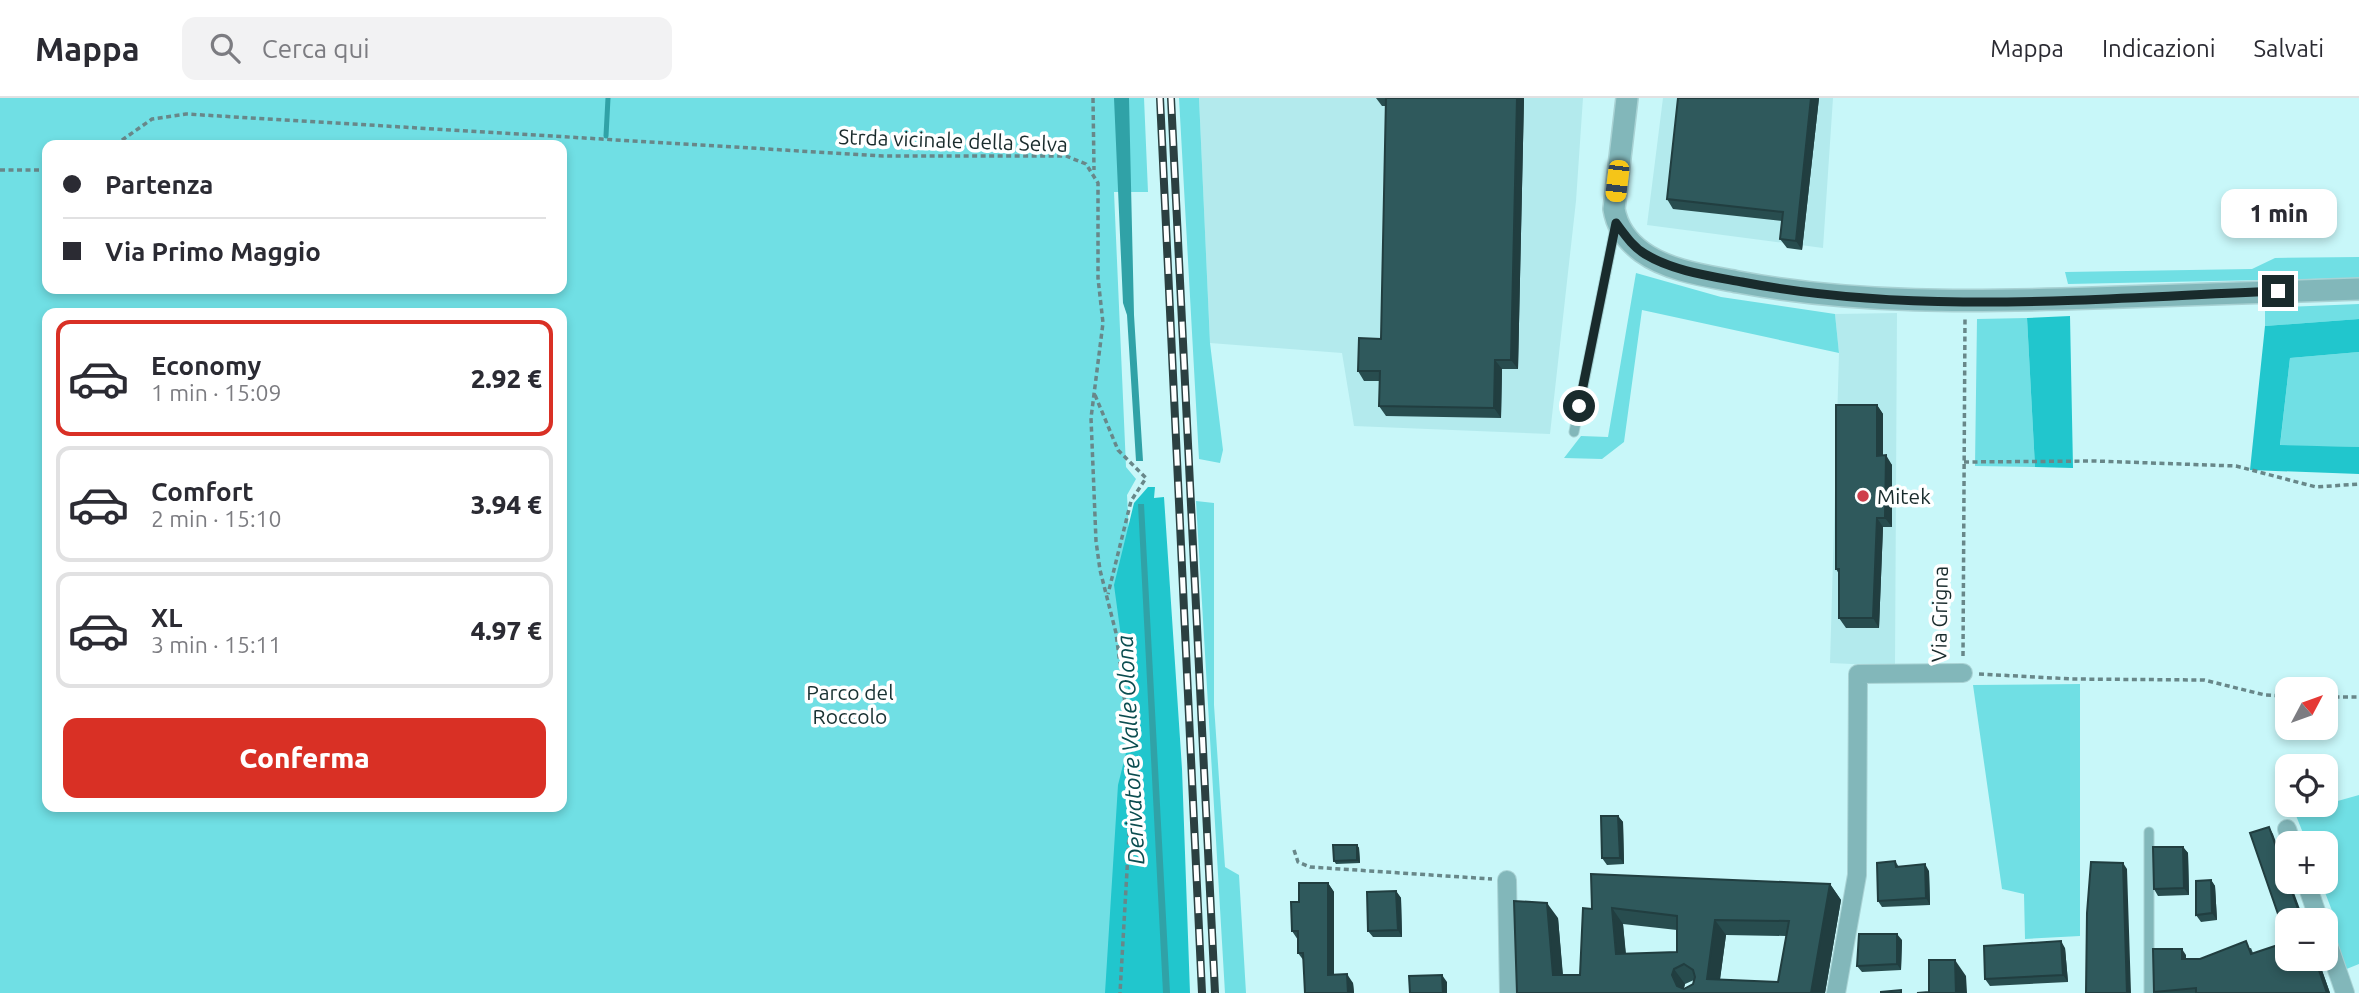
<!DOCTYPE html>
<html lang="it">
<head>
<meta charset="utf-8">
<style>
  body { margin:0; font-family:Ubuntu,sans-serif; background:#f2f2f3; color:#2b2b33; height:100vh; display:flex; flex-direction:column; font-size:26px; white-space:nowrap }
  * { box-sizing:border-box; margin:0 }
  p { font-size:23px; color:#7c7c81 }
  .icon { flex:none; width:38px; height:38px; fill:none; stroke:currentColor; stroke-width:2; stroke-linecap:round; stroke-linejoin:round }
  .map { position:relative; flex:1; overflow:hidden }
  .sheet { position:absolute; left:42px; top:210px; width:525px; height:504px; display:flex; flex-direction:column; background:#fff; border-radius:14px; box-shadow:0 4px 10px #0003 }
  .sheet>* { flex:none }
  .hud { position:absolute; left:42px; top:42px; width:525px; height:154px; border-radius:14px; box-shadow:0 4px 10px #0003; display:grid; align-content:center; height:154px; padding:0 21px; background:#fff }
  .needle { width:46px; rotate:49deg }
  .tools { position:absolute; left:2275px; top:579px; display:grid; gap:14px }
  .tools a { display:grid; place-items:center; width:63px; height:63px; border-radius:14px; background:#fff; box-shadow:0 4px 10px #0003; font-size:35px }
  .end { position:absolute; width:32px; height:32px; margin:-16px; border:9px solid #192b2c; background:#fff; box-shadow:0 0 0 4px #fff }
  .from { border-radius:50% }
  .bubble { position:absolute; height:49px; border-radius:14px; background:#fff; box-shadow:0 4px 10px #0003; font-size:23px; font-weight:800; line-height:49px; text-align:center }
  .car { position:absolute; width:21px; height:42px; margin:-21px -10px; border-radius:9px; box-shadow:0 0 5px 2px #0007; background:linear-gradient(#f5c518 24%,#345 0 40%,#f5c518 0 76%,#345 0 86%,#f5c518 0) }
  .hud b { display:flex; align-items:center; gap:24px; height:66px; font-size:26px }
  .hud b+b { border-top:2px solid #e1e1e2 }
  .hud i { width:18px; height:18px; background:#2b2b33 }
  ul { padding:12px 0 0; list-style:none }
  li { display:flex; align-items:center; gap:21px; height:116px; margin:0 14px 10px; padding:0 7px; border:4px solid #e1e1e2; border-radius:14px }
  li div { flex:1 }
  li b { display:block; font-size:26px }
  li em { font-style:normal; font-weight:800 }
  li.current { border-color:#d93025 }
  li>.icon { width:63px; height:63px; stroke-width:1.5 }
  .cta { display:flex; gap:14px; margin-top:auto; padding:14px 21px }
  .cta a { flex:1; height:80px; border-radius:14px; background:#d93025; color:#fff; font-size:28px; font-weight:800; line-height:80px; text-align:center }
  header { display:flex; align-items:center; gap:42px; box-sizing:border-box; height:98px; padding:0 35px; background:#fff; border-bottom:2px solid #e1e1e2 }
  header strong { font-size:33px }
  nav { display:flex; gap:38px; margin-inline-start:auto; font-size:24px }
  .search { width:490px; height:63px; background:#f2f2f3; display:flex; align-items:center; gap:18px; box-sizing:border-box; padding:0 24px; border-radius:14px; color:#7c7c81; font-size:26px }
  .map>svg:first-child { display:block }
  .built { fill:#b3eaed }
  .green { fill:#70dfe4; fill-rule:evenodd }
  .forest { fill:#21c6cd }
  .water { fill:#30a2a7 }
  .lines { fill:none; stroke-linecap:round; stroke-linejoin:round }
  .stream { stroke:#30a2a7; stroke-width:5 }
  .service-casing { stroke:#a8d2d4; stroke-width:11 }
  .minor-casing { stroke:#a8d2d4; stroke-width:20 }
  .tertiary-casing { stroke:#a8d2d4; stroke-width:24 }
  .path { stroke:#688789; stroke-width:3.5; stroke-dasharray:5 3.5; stroke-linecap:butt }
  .service { stroke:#82b7ba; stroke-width:9 }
  .minor { stroke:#82b7ba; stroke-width:18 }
  .tertiary { stroke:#82b7ba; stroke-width:21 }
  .rail-casing { stroke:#2b4041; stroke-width:8 }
  .rail { stroke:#fff; stroke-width:5; stroke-dasharray:16; stroke-linecap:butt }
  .wall { fill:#284d4f; fill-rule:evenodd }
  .shaded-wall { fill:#213e40 }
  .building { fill:#2f595c; stroke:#213e40; stroke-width:2; fill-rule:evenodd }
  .route { stroke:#192b2c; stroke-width:9 }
  .poi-dot { fill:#cf3f4c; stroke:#fff; stroke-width:2.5 }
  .labels { text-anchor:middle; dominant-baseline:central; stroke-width:7; stroke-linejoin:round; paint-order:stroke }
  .street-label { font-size:21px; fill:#192b2c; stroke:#fff }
  .poi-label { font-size:21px; fill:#192b2c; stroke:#fff; text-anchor:start }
  .park-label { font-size:21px; fill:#183132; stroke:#fff }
  .water-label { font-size:23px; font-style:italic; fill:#0b4d50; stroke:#fff }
</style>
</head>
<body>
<header>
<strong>Mappa</strong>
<div class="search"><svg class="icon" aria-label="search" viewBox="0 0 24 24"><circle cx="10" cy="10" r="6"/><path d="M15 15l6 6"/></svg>Cerca qui</div>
<nav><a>Mappa</a><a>Indicazioni</a><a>Salvati</a></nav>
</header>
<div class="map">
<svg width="2359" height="895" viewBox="0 0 2359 895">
  <rect width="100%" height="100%" fill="#c8f7f9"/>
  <!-- built -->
  <path class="built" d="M 1199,0 L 1583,0 L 1576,103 L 1550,336 L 1354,328 L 1342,255 L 1210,245 Z
    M 1663,0 L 1833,0 L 1823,150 L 1647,127 Z
    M 1897,215 L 1895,568 L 1830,565 L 1839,255 L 1835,216 Z"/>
  <!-- green -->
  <path class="green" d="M 0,0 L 1144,0 L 1148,94 L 1114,94 L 1126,369 L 1136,381 L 1127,397 L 1153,895 L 0,895 ZM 47,47 L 562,47 L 562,191 L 47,191 ZM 47,215 L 562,215 L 562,709 L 47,709 Z
    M 1179,0 L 1199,0 L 1210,245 L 1223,352 L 1220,365 L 1199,361 Z
    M 2359,159 L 2359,180 L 2068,186 L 2065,174 L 2252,171 L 2275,160 Z
    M 1636,175 L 1721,199 L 1835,216 L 1839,255 L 1642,212 L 1624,344 L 1602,361 L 1564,360 L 1581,338 L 1608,339 Z
    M 2359,206 L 2359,221 L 2265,228 L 2265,210 Z
    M 2027,220 L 2035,369 L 1975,368 L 1977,221 Z
    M 2359,254 L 2359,349 L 2280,348 L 2290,260 Z
    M 1196,403 L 1214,405 L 1214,607 L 1225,769 L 1239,777 L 1246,895 L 1225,895 Z
    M 2080,586 L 2080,838 L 2025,841 L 2024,796 L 2002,791 L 1973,587 Z
    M 2359,697 L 2359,866 L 2344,872 L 2328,826 L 2336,823 L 2321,784 L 2326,784 L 2326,746 L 2307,745 L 2295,715 Z"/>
  <!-- forest -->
  <path class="forest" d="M 2070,218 L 2073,370 L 2035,369 L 2027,220 Z
    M 2359,221 L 2359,254 L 2290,260 L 2280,347 L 2359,349 L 2359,376 L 2250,372 L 2265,228 Z
    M 1148,389 L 1155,389 L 1154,400 L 1164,399 L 1182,671 L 1190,895 L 1105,895 L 1118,687 L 1133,627 L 1114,487 L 1134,405 Z"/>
  <!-- water -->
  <path class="water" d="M 1114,0 L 1129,0 L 1134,217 L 1143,363 L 1136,363 L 1127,217 L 1123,205 Z
    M 1138,406 L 1144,406 L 1170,895 L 1163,895 Z"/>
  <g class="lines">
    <!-- stream -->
    <path class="stream" d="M 606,38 L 608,0"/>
    <defs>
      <path id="service" d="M 1574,334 L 1615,130
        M 2149,734 L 2149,895"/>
      <path id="minor" d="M 2287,731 L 2292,746
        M 1507,782 L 1509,895
        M 2306,784 L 2319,822
        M 2326,840 L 2345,895
        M 1836,895 L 1857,777 L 1858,576 L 1963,575"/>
      <path id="tertiary" d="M 1627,0 L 1614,111 C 1617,129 1627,143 1642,154 C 1668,173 1707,178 1738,184 C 1856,206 1974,204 2093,200 C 2182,197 2270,194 2359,191"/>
    </defs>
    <!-- service casing -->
    <use href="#service" class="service-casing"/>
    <!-- minor casing -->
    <use href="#minor" class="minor-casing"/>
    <!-- tertiary casing -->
    <use href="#tertiary" class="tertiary-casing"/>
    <!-- path -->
    <path class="path" d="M 1093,0 L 1094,72
      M 115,47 L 152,21 L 186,16 L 883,58 L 1066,58 L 1086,66 L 1098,85 L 1098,180 L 1103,225 L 1091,320 L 1096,443 L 1100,472 L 1116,535 L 1133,668 L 1120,895
      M 0,72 L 47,72
      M 1095,297 L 1118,352 L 1146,380 L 1131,403 L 1108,496
      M 1964,364 L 2096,363 L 2236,368 L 2316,389 L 2359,386
      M 1963,558 L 1965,220
      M 1979,576 L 2072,581 L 2204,582 L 2265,597 L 2287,598
      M 2326,599 L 2359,599
      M 1294,752 L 1298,764 L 1310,769 L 1492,781"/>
    <!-- service -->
    <use href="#service" class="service"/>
    <!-- minor -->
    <use href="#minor" class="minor"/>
    <!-- tertiary -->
    <use href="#tertiary" class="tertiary"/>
    <defs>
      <path id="rail" d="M 1160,0 L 1202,895
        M 1171,0 L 1215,895"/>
    </defs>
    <!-- rail casing -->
    <use href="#rail" class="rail-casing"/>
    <!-- rail -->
    <use href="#rail" class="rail"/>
  </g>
  <!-- wall -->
  <path class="wall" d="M 1376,0 L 1524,0 L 1518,271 L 1502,271 L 1501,320 L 1386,318 L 1379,308 L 1380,283 L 1364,283 L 1358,273 L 1381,241 L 1386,8 L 1382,8 Z
    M 1819,0 L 1802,152 L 1787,150 L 1780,141 L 1782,123 L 1673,111 L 1667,101 Z
    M 1877,307 L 1883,316 L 1883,357 L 1892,367 L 1892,429 L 1883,429 L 1879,530 L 1846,530 L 1839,520 L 1839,476 L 1836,471 Z
    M 1618,718 L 1623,724 L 1624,766 L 1607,767 L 1602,760 Z
    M 1357,747 L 1359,750 L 1360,765 L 1336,766 L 1334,763 Z
    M 2183,749 L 2188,755 L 2189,797 L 2158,798 L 2154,791 Z
    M 1895,763 L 1899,769 L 1929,773 L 1930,807 L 1882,809 L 1878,803 Z
    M 2211,782 L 2215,788 L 2217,822 L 2201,824 L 2196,817 Z
    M 1328,785 L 1334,794 L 1334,876 L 1353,885 L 1354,895 L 1305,895 L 1304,863 L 1298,855 L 1298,842 L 1292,833 Z
    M 1830,786 L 1841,802 L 1825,895 L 1517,895 L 1558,820 L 1563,877 L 1580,877 L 1592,811 ZM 1623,826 L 1677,832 L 1677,854 L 1626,856 ZM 1726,837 L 1786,838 L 1778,884 L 1720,882 ZM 1694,882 L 1693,886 L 1684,890 L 1685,886 Z
    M 1396,793 L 1401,800 L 1402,839 L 1373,839 L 1368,833 Z
    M 1902,842 L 1901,872 L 1862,874 L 1857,868 Z
    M 2065,850 L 2068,884 L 1990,888 L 1985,881 Z
    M 2251,850 L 2253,855 L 2318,861 L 2330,895 L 2155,895 L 2154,894 L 2186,857 L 2186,861 L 2200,861 Z"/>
  <!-- shaded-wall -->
  <path class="shaded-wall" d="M 1517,0 L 1524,0 L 1518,271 L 1511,262 Z
    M 1811,0 L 1819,0 L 1802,152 L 1796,143 Z
    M 1495,262 L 1502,271 L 1501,320 L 1494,310 Z
    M 1877,307 L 1883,316 L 1883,367 L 1877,358 Z
    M 1886,357 L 1892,367 L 1892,429 L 1885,420 Z
    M 1877,420 L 1883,429 L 1879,530 L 1873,520 Z
    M 1618,718 L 1623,724 L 1624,766 L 1620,760 Z
    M 2269,729 L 2273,736 L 2287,775 L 2287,782 Z
    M 1357,747 L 1359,750 L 1360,765 L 1357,762 Z
    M 2183,749 L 2188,755 L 2189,797 L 2184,790 Z
    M 2123,765 L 2127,771 L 2131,895 L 2127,895 Z
    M 1925,766 L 1929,773 L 1930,807 L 1926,800 Z
    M 2211,782 L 2215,788 L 2217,822 L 2212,815 Z
    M 2288,784 L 2290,784 L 2304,822 L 2302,822 Z
    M 1328,785 L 1334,794 L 1334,885 L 1328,877 Z
    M 1830,786 L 1841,802 L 1825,895 L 1811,895 Z
    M 1396,793 L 1401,800 L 1402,839 L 1398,832 Z
    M 1547,805 L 1558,820 L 1564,893 L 1553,877 Z
    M 1612,810 L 1623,826 L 1627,872 L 1616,856 Z
    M 1715,822 L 1726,837 L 1718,895 L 1707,881 Z
    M 1897,836 L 1902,842 L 1901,872 L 1897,866 Z
    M 2061,843 L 2065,850 L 2068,884 L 2063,877 Z
    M 2182,851 L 2186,857 L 2186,868 L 2182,861 Z
    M 2315,861 L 2318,861 L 2330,895 L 2327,895 Z
    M 1955,862 L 1966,878 L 1967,895 L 1956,895 Z
    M 1674,871 L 1685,886 L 1683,893 L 1677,888 L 1672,877 Z
    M 1347,876 L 1353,885 L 1354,895 L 1348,895 Z
    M 1442,877 L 1447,884 L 1447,895 L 1443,895 Z"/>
  <!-- building -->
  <path class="building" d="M 1386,0 L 1517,0 L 1511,262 L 1495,262 L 1494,310 L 1379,308 L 1380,273 L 1358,273 L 1359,240 L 1381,241 Z
    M 1678,0 L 1811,0 L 1796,143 L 1780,141 L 1783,114 L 1667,101 Z
    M 1836,307 L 1877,307 L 1877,358 L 1886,357 L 1885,420 L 1877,420 L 1873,520 L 1839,520 L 1839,471 L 1836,471 Z
    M 1601,718 L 1618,718 L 1620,760 L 1602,760 Z
    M 2269,729 L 2302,822 L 2287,822 L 2287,842 L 2250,735 Z
    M 1333,747 L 1357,747 L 1357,762 L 1334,763 Z
    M 2153,749 L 2183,749 L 2184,790 L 2154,791 Z
    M 1895,763 L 1896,769 L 1925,766 L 1926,800 L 1878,803 L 1877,765 Z
    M 2091,764 L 2123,765 L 2127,895 L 2086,895 L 2087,815 Z
    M 1591,776 L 1830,786 L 1811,895 L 1517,895 L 1514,803 L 1547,805 L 1553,877 L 1580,877 L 1583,810 L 1592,811 ZM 1612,810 L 1677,818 L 1677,854 L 1616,856 ZM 1715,822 L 1789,823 L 1778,884 L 1707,881 ZM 1684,866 L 1693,872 L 1695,879 L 1693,886 L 1684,891 L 1677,888 L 1672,877 L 1674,871 Z
    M 2211,782 L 2212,815 L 2196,817 L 2196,783 Z
    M 1299,785 L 1328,785 L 1328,877 L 1347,876 L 1348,895 L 1305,895 L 1303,855 L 1298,855 L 1298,833 L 1292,833 L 1291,804 L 1299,804 Z
    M 1396,793 L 1398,832 L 1368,833 L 1367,794 Z
    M 1859,836 L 1897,836 L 1897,866 L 1857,868 Z
    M 2061,843 L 2063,877 L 1985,881 L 1984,848 Z
    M 2246,843 L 2251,856 L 2287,844 L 2287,861 L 2315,861 L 2327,895 L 2196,895 L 2196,890 L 2154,894 L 2153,851 L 2182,851 L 2182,861 L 2200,861 Z
    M 1929,862 L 1955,862 L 1956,895 L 1917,895 L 1929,894 Z
    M 1442,877 L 1443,895 L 1410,895 L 1409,878 Z
    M 1901,892 L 1901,895 L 1881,895 L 1881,894 Z"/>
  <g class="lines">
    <!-- route -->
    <path class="route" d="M 1579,308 L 1616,125 C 1625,137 1633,149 1645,156 C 1673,173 1710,178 1742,184 C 1917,218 2101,200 2278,193"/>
  </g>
  <!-- markers -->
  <circle class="poi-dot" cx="1863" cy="398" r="7"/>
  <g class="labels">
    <!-- street labels -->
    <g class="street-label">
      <text transform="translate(953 42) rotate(2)">Strda vicinale della Selva</text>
      <text transform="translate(1939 516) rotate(-89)">Via Grigna</text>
    </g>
    <!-- poi labels -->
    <g class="poi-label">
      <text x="1877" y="398">Mitek</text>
    </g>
    <!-- park labels -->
    <g class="park-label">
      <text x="850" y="594">Parco del<tspan x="850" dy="24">Roccolo</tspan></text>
    </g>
    <!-- water labels -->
    <g class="water-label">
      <text transform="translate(1130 652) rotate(-93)">Derivatore Valle Olona</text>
    </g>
  </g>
</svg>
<div class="tools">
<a><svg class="needle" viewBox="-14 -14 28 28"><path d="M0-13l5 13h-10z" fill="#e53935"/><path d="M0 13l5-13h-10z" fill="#7c7c81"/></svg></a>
<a><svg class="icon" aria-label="locate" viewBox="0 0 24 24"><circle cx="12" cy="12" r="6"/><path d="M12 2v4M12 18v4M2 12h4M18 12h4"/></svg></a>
<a>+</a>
<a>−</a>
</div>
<i class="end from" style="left:1579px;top:308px"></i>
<i class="end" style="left:2278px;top:193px"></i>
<div class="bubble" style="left:2221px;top:91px;width:116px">1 min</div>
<i class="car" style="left:1617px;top:83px;rotate:187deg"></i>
<div class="hud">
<b><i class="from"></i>Partenza</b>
<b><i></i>Via Primo Maggio</b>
</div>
<section class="sheet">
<ul>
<li class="current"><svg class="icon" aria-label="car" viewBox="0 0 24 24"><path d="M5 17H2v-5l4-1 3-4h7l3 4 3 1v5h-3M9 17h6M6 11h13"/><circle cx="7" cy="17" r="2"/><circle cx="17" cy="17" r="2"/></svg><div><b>Economy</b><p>1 min · 15:09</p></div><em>2.92 €</em></li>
<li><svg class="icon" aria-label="car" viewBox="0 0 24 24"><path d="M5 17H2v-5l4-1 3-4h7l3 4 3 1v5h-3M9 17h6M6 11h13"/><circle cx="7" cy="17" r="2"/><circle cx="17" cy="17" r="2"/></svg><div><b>Comfort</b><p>2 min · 15:10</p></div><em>3.94 €</em></li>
<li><svg class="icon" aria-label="car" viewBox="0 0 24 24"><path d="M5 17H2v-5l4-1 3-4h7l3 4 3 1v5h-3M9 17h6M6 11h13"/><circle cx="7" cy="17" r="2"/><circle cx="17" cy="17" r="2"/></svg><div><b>XL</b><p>3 min · 15:11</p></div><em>4.97 €</em></li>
</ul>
<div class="cta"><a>Conferma</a></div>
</section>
</div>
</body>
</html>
